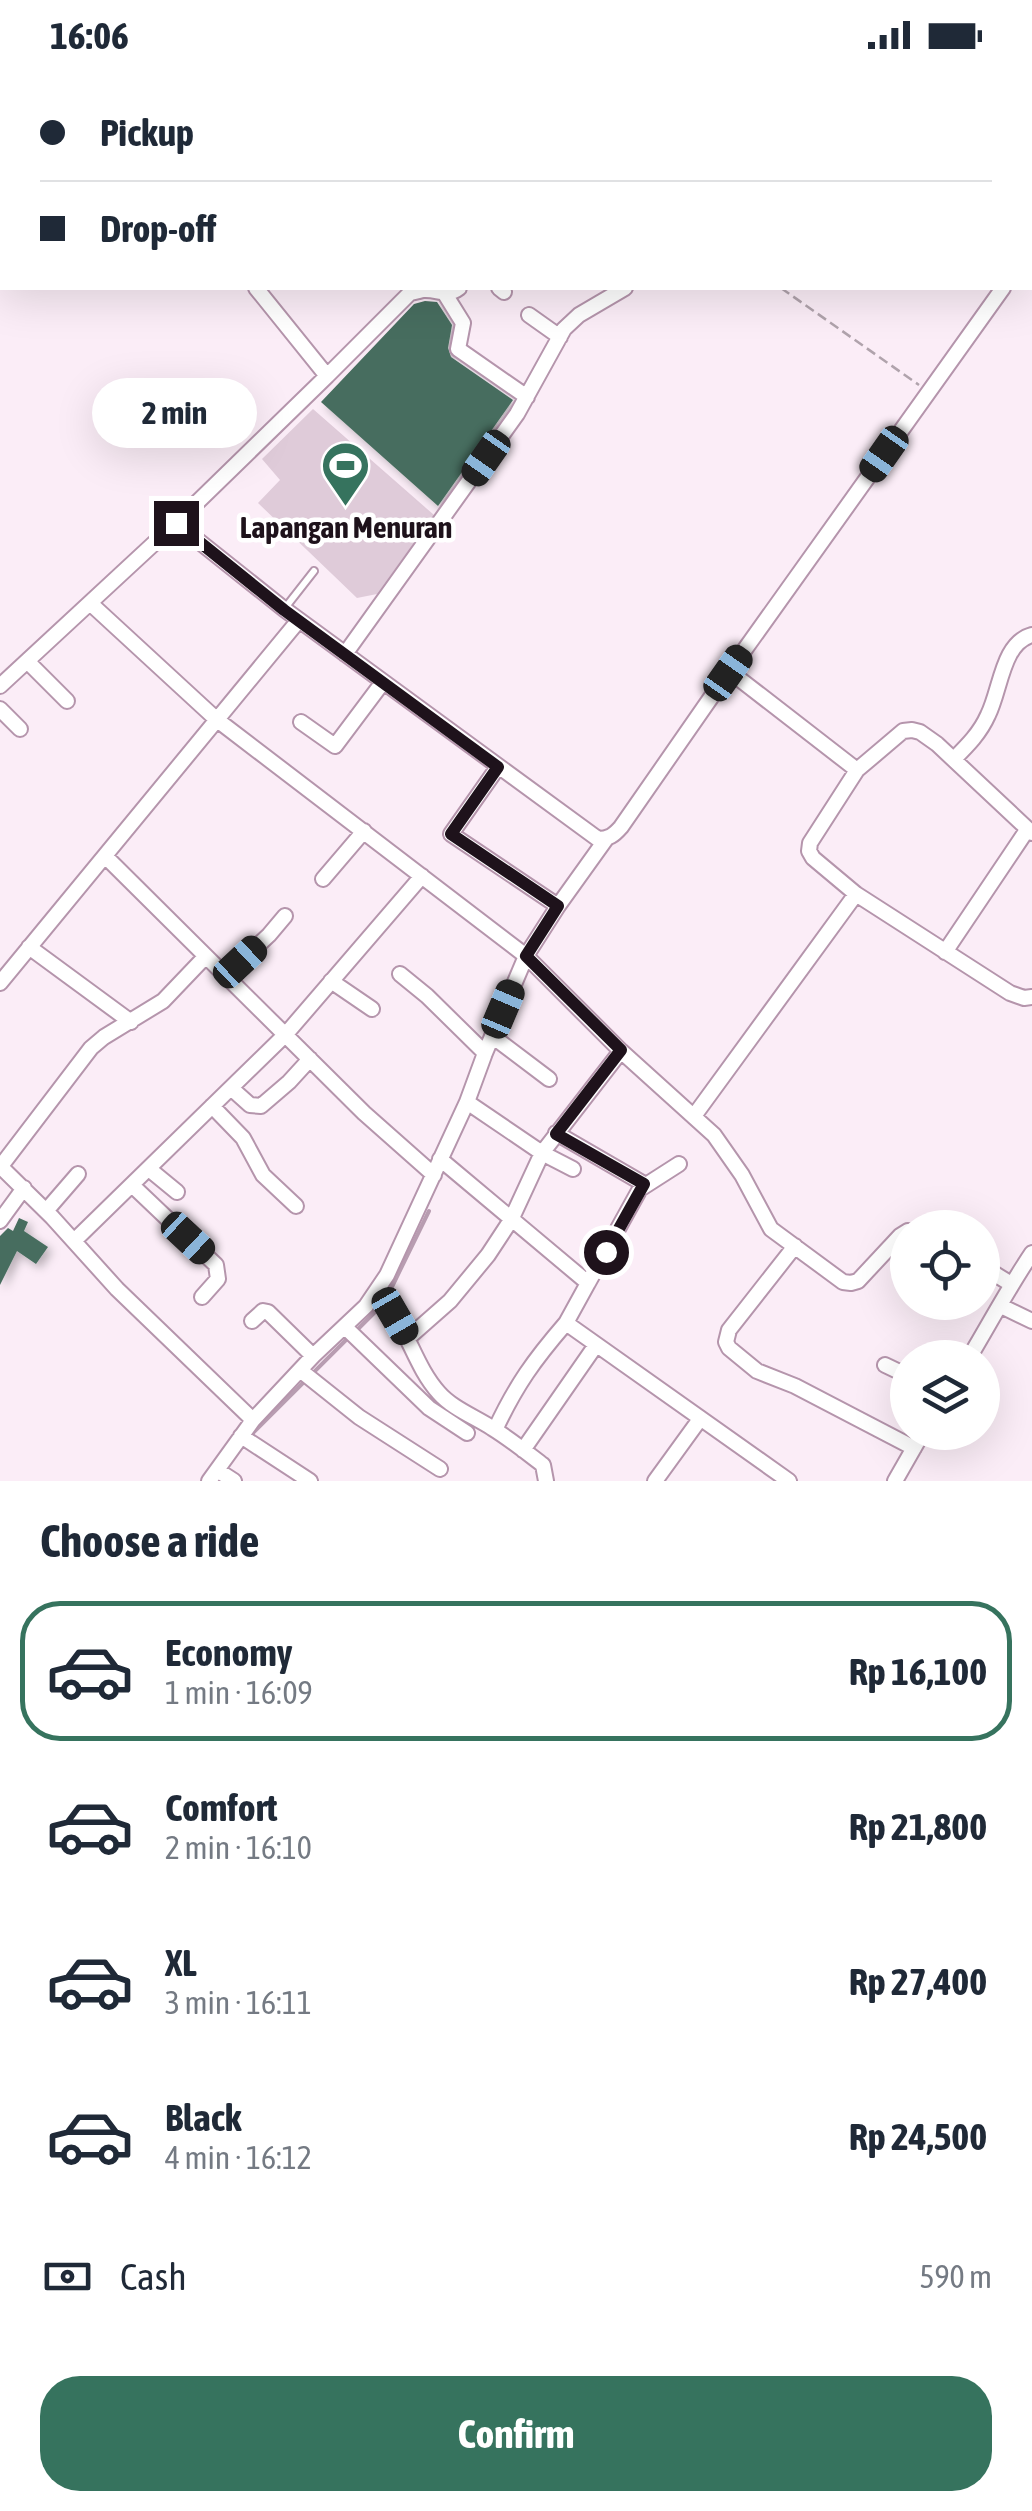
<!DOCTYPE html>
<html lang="en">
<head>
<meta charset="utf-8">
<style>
  body { margin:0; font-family:"Asap Condensed",sans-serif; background:#f2f2f3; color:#1f2937; height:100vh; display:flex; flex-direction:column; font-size:38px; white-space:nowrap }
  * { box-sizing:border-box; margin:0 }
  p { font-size:32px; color:#747a83 }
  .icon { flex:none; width:55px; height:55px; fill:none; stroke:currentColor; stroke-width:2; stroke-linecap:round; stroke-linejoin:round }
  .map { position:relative; height:1411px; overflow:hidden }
  .side { display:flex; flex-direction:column; background:#fff; flex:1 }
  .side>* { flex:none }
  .hud { position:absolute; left:0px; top:0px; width:1032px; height:220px; box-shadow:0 10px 40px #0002; display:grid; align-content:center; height:220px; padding:0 40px; background:#fff }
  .controls { position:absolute; left:890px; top:1140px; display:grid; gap:20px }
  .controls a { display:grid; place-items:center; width:110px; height:110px; border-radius:50%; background:#fff; box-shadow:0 10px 40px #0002; font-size:50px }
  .end { position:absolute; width:45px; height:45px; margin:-22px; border:12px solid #1e121b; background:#fff; box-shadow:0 0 0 5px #fff }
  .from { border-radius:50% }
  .bubble { position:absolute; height:70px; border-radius:35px; background:#fff; box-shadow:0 10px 40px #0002; font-size:32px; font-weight:700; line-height:70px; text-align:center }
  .car { position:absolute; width:30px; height:60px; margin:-30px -15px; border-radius:12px; box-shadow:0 0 8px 2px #0007; background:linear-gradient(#222 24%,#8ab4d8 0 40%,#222 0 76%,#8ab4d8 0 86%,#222 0) }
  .hud b { display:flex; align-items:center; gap:35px; height:95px; font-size:38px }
  .hud b+b { border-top:2px solid #e0e1e3 }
  .hud i { width:25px; height:25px; background:#1f2937 }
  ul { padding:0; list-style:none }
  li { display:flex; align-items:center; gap:30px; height:140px; margin:0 20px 15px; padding:0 20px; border:5px solid transparent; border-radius:40px }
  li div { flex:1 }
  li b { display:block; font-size:38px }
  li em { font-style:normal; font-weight:700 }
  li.active { border-color:#36735e }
  li>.icon { width:90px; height:90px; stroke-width:1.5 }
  h2 { padding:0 40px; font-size:45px; line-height:120px }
  .pay { display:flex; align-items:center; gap:25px; height:110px; padding:0 40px; font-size:38px }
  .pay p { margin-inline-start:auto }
  .primary-button { display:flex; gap:20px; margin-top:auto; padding:20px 40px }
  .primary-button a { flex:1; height:115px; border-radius:40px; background:#36735e; color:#fff; font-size:40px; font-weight:700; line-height:115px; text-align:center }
  .status { display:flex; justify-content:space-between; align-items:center; height:70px; padding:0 50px; background:#fff; direction:ltr }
  .status svg { height:28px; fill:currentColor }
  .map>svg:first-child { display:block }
  .green { fill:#dfcbd9 }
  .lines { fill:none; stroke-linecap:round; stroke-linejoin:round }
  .stream { stroke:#b89db1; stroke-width:4 }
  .building { fill:#476d5e; filter:url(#shadow) }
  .service-casing { stroke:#b595ac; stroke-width:10 }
  .minor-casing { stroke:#b595ac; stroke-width:18 }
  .path { stroke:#b0a3ac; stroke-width:2.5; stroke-dasharray:10 5; stroke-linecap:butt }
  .service { stroke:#fff; stroke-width:6 }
  .minor { stroke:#fff; stroke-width:14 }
  .route { stroke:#1e121b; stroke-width:12 }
  .labels { text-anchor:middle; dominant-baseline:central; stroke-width:9; stroke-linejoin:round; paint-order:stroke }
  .poi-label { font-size:30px; font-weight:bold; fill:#1e121b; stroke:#fff }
</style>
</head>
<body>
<div class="status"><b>16:06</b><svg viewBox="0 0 49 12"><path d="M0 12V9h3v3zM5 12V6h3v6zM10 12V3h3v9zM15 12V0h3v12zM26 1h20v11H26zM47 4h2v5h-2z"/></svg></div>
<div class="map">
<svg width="1032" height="1411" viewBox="0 0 1032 1411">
  <defs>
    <filter id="shadow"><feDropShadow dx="4.5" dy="4.5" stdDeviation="5" flood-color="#0004"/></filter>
  </defs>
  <rect width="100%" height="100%" fill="#fbedf7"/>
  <!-- green -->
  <path class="green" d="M 313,339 L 434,445 L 377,524 L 357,528 L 258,433 L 280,410 L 262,389 Z"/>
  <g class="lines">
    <!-- stream -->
    <path class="stream" d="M 387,1227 L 429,1141
      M 357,1260 L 382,1235
      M 251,1365 L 350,1266"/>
  </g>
  <!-- building -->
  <path class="building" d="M 425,231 L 437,232 L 452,255 L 448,278 L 451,287 L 513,330 L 438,436 L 321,332 L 414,234 Z
    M 19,1148 L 28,1152 L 24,1161 L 48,1177 L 36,1194 L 17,1181 L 0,1215 L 0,1166 L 8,1158 L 13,1161 Z"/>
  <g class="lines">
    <defs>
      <path id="service" d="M 285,538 L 314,501"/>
      <path id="minor" d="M 76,0 L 78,2
        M 763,0 L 766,2
        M 443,2 L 444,0
        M 629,2 L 631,0
        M 781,2 L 782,0
        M 0,106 L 2,104
        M 499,218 L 504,222
        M 445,224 L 463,253 L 458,279 L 527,327
        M 529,245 L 560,267
        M 327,306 L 410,223 C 412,223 422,220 424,220 C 438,219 446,228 459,218
        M 176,453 L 284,539 L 598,769 C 609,769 614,765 621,757 L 728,603 L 733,604 L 857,700 L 903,661 L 912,660 L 920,662 L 937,674 L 1032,763
        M 90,533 L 216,649 L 526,886 L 485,983 L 467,1032 L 387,1205 L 366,1236 L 313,1286 L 253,1350 L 209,1411
        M 345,584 L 517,344 L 564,259 L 579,245 L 625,218
        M 27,591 L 67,631
        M 728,603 L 1003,218
        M 0,616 L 176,453 L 327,306 L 256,218
        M 0,639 L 20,659
        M 301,652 L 335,676 L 383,612
        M 954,689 C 968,675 980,663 988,645 C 1001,619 1002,573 1032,565
        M 498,697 L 451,764 L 558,836
        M 857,700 L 810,773 L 809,781 L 813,788 L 856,824 L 1010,923 L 1024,928 L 1032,927
        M 606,769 L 558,836 L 526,886 L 621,981 L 714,1065 L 742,1105 L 771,1159 L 843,1212 L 851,1213 L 858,1211 L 900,1166 L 908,1161
        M 105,786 L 364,1043 L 434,1105
        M 323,809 L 364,761
        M 29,877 L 131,952
        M 945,882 L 1027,760
        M 400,904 L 427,926 L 485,983
        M 225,906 L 269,865 L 285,846
        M 331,911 L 372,939
        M 0,913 L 299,550
        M 492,966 L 549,1009
        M 231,1018 L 250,1035 L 261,1036 L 289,1012 L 310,989
        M 467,1032 L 542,1083 L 573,1099
        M 212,1036 L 243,1068 L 263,1105 L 296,1136
        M 694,1046 L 856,824
        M 556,1063 L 644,1114
        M 440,1089 L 588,1213 L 566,1253 L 789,1411
        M 0,1096 L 52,1147 L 117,1219 L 253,1350
        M 1,1096 L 91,978 L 104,967 L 163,931 L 205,887
        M 149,1099 L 177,1122
        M 133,1116 L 216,1195 L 218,1209 L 202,1227
        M 46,1141 L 78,1104
        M 0,1151 L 24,1118
        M 74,1171 L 286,964 L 422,806
        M 795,1176 L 729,1260 L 726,1272 L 729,1278 L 757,1301 L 795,1316 L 914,1378
        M 982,1196 L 1011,1214
        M 588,1213 L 640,1119 L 679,1094
        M 376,1224 C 407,1251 412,1293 439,1323 C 452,1338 475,1347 492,1358 C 510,1369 526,1382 543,1395 L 546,1411
        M 1001,1236 L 1032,1251
        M 252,1251 L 263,1241 L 268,1242 L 313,1286
        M 345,1257 L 429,1338 L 467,1363
        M 408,1268 L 450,1231 L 488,1185 L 511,1150 L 542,1083 L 621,981
        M 969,1288 C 990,1253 1009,1217 1032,1183
        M 885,1295 L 908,1306
        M 300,1300 L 359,1347 L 440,1399
        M 495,1360 C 516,1315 534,1290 566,1253
        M 241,1366 L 310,1411
        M 523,1380 L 596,1275
        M 217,1400 L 234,1411
        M 655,1411 L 700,1349
        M 895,1411 L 923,1362"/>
    </defs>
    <!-- service casing -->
    <use href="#service" class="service-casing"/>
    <!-- minor casing -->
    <use href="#minor" class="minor-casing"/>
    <!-- path -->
    <path class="path" d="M 1030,179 L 1032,176
      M 781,218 L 919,315"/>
    <!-- service -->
    <use href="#service" class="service"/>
    <!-- minor -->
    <use href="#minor" class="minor"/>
  </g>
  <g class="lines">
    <!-- route -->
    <path class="route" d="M 176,453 L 284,540 L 498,697 L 451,764 L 558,836 L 526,886 L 621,980 L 556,1064 L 644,1114 L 606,1182"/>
  </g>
  <!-- icons -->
  <defs>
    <symbol id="stadium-pin" viewBox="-11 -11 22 30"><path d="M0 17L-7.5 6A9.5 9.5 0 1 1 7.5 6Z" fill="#36735e" stroke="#fff"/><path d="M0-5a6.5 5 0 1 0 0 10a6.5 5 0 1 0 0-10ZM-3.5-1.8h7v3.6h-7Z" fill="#fff"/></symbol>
  </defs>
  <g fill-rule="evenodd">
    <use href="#stadium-pin" x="318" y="368" width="55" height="75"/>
  </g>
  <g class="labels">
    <!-- poi labels -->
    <g class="poi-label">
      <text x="346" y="457">Lapangan Menuran</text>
    </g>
  </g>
</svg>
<div class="controls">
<a><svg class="icon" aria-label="locate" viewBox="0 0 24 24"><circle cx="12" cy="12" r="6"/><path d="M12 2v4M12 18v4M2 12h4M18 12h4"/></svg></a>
<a><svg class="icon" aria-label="layers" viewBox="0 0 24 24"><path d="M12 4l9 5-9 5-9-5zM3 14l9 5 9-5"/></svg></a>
</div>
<i class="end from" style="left:606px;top:1182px"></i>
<i class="end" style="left:176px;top:453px"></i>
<div class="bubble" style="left:92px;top:308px;width:165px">2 min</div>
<i class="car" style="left:884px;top:384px;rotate:215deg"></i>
<i class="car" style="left:486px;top:388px;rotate:215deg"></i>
<i class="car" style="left:728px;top:603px;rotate:35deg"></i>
<i class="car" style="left:240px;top:892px;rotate:47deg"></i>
<i class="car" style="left:503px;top:939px;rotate:23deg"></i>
<i class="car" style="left:188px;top:1168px;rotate:133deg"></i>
<i class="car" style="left:395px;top:1246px;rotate:150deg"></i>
<div class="hud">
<b><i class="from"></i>Pickup</b>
<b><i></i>Drop-off</b>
</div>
</div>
<section class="side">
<h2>Choose a ride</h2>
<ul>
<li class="active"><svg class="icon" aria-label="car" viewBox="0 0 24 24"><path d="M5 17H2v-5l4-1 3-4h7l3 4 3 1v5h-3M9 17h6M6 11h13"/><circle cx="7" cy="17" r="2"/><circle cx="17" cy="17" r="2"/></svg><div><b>Economy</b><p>1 min · 16:09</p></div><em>Rp 16,100</em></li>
<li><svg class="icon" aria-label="car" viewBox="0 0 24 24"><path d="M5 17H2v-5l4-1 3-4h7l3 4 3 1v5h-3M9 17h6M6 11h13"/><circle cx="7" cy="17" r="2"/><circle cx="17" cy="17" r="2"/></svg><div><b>Comfort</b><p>2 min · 16:10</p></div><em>Rp 21,800</em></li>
<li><svg class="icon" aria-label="car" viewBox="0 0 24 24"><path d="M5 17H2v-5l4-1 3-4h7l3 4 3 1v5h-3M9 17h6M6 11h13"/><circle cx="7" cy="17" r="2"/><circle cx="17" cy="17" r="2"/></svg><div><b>XL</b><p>3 min · 16:11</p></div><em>Rp 27,400</em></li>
<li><svg class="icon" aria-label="car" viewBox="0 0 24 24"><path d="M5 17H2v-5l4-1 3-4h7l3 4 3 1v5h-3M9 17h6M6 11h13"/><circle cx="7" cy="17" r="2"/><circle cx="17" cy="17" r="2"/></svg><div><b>Black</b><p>4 min · 16:12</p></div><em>Rp 24,500</em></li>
</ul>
<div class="pay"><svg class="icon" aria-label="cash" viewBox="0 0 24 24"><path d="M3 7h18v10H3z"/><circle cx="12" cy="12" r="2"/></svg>Cash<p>590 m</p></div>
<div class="primary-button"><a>Confirm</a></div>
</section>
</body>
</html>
